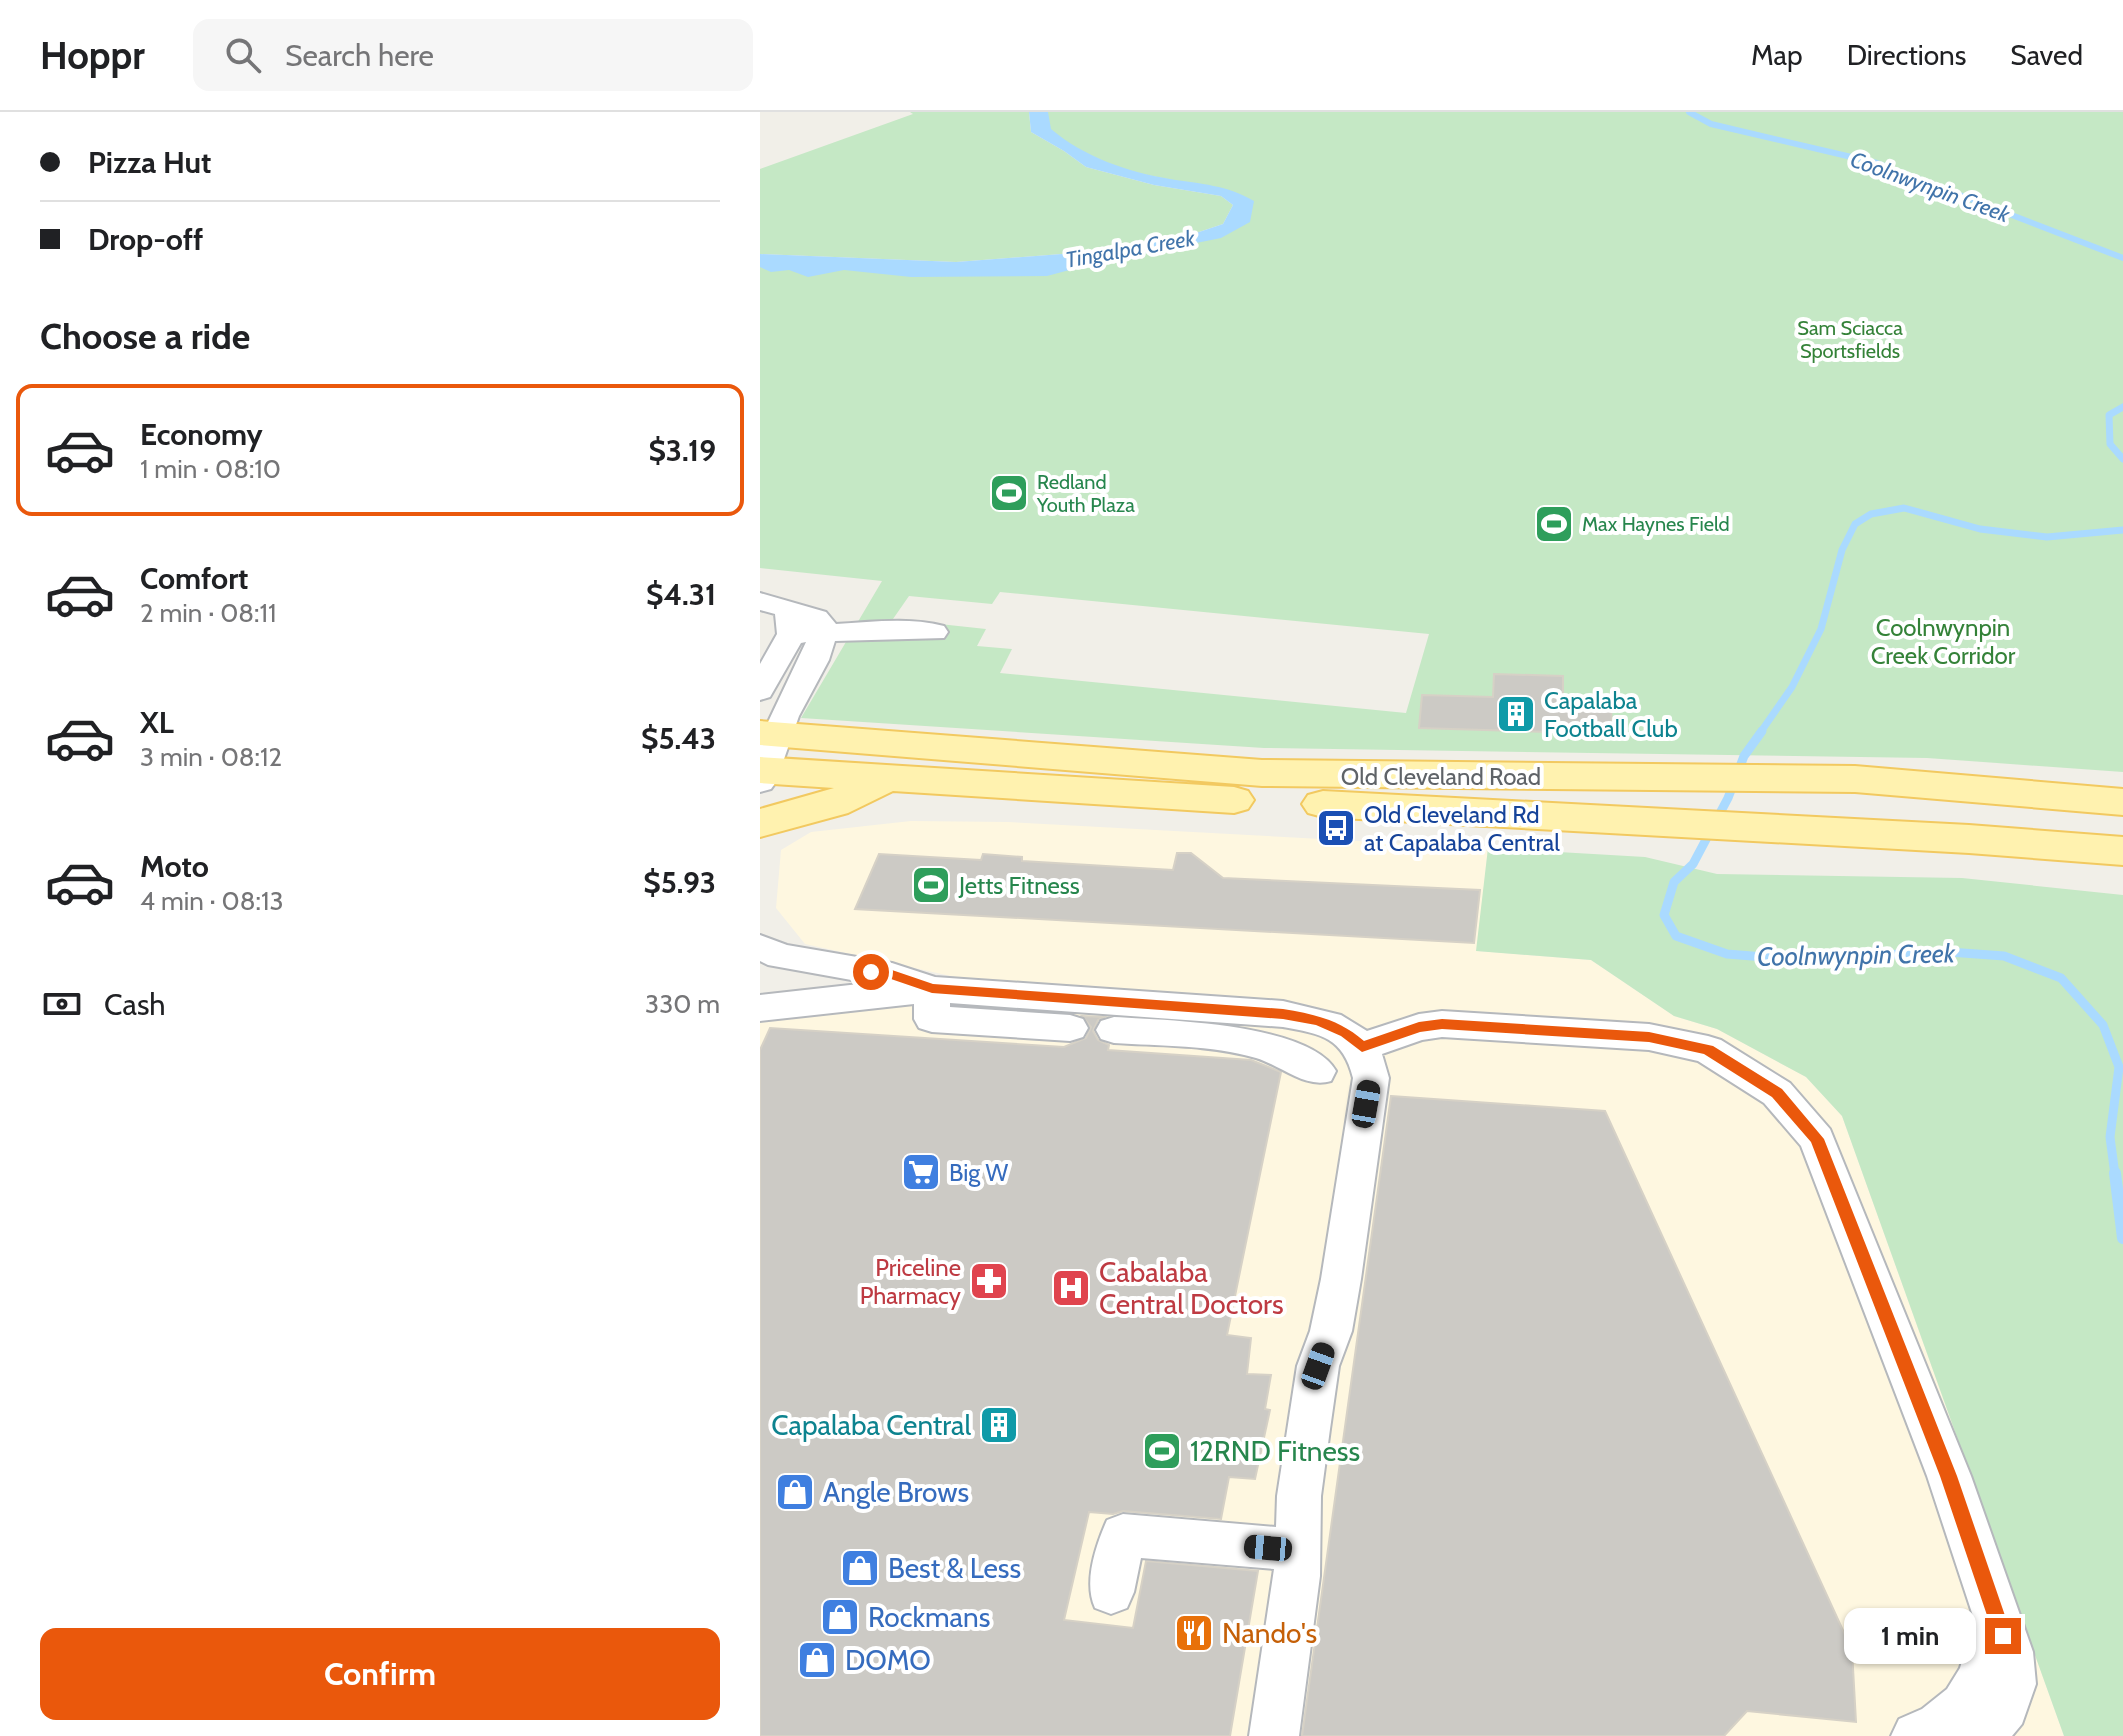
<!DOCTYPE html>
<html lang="en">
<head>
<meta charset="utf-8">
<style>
  body { margin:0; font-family:Cabin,sans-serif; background:#f6f6f6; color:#202124; height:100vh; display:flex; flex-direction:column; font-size:30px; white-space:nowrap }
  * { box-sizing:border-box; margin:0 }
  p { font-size:26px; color:#757577 }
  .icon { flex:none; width:44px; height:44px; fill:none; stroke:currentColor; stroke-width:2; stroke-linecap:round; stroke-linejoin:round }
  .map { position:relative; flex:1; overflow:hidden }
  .drawer { display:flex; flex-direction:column; background:#fff; width:760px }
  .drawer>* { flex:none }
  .banner { display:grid; align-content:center; height:176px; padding:0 40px; background:#fff }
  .end { position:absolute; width:36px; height:36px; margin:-18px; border:10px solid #ea580c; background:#fff; box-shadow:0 0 0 4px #fff }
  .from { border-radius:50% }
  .bubble { position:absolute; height:56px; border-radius:16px; background:#fff; box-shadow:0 2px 6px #0004; font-size:26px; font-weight:700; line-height:56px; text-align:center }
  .car { position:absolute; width:24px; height:48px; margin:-24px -12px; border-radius:10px; box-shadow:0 0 6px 2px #0007; background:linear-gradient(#222 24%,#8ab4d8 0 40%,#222 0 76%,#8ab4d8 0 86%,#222 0) }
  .banner b { display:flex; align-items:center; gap:28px; height:76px; font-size:30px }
  .banner b+b { border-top:2px solid #e0e0e0 }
  .banner i { width:20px; height:20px; background:#202124 }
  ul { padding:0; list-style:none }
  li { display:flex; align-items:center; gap:24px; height:132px; margin:0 16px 12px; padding:0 24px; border:4px solid transparent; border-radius:16px }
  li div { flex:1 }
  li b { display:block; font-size:30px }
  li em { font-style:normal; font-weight:700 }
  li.on { border-color:#ea580c }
  li>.icon { width:72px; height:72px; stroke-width:1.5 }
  h2 { padding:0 40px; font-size:36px; line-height:96px }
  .pay { display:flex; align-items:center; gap:20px; height:88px; padding:0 40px; font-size:30px }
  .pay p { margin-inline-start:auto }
  .primary-button { display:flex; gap:16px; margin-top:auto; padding:16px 40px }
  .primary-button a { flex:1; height:92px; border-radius:16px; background:#ea580c; color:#fff; font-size:32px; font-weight:700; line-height:92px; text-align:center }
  header { display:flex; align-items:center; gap:48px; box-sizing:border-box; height:112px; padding:0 40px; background:#fff; border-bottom:2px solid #e0e0e0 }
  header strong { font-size:38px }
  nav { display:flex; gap:44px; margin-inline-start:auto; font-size:28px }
  .search { width:560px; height:72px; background:#f6f6f6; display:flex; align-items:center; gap:20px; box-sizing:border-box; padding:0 28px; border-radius:16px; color:#757577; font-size:30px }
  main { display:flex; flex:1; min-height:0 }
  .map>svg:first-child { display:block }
  .commercial { fill:#fef7e0 }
  .green { fill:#c5e8c5; fill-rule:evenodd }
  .water { fill:#aadaff }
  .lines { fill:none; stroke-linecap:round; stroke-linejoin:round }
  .stream-far3 { stroke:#aadaff; stroke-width:6 }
  .stream-far2 { stroke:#aadaff; stroke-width:7 }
  .stream-far1 { stroke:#aadaff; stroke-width:9 }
  .stream { stroke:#aadaff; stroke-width:12 }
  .building { fill:#cccac5; stroke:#d6d1c6; stroke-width:2 }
  .minor-casing { stroke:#b5b8bc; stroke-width:4 }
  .major-casing { stroke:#f2c960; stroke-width:4 }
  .minor { fill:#fff; fill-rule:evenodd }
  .major { fill:#fff2af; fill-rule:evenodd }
  .route { fill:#ea580c }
  .labels { text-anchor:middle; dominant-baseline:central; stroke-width:8; stroke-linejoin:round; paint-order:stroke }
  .far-park-label { font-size:20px; fill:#348238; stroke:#fff }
  .far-leisure-label { font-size:20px; fill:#27864d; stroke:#fff; text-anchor:start }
  .far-water-label { font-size:22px; font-style:italic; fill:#4174aa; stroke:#fff }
  .park-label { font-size:24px; fill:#348238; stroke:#fff }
  .culture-label { font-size:24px; fill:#0d838f; stroke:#fff; text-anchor:start }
  .street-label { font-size:24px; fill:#5f6368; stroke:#fff }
  .transit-label { font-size:24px; fill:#164399; stroke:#fff; text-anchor:start }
  .leisure-label { font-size:24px; fill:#27864d; stroke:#fff; text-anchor:start }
  .shop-label { font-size:24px; fill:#366cbe; stroke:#fff; text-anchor:start }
  .health-label { font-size:24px; fill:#be3a42; stroke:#fff; text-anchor:end }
  .water-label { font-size:26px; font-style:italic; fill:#4174aa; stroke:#fff }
  .near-health-label { font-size:28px; fill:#be3a42; stroke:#fff; text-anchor:start }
  .near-culture-label { font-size:28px; fill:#0d838f; stroke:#fff; text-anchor:end }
  .near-leisure-label { font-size:28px; fill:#27864d; stroke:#fff; text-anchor:start }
  .near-shop-label { font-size:28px; fill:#366cbe; stroke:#fff; text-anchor:start }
  .near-food-label { font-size:28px; fill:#c56008; stroke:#fff; text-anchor:start }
</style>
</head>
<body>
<header>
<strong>Hoppr</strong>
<div class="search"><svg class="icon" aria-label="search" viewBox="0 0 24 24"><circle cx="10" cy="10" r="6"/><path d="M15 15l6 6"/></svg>Search here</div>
<nav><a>Map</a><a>Directions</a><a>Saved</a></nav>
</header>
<main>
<section class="drawer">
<div class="banner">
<b><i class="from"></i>Pizza Hut</b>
<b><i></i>Drop-off</b>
</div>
<h2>Choose a ride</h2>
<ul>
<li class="on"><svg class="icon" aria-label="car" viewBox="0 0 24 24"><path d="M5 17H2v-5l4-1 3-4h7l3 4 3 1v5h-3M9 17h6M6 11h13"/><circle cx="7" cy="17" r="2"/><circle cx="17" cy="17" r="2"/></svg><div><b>Economy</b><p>1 min · 08:10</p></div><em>$3.19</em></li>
<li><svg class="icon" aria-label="car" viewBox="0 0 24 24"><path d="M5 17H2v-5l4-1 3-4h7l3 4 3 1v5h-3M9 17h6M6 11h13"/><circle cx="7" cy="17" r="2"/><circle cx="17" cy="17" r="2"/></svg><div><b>Comfort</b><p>2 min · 08:11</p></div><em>$4.31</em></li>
<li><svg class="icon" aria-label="car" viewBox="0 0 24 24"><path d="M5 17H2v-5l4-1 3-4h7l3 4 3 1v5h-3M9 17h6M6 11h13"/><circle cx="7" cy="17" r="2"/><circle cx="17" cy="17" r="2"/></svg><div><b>XL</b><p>3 min · 08:12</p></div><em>$5.43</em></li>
<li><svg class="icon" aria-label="car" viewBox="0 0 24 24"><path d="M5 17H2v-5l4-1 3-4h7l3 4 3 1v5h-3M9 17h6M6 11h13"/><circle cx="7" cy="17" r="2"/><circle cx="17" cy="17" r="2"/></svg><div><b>Moto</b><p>4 min · 08:13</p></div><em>$5.93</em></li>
</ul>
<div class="pay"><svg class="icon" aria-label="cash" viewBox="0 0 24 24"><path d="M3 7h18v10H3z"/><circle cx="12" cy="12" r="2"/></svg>Cash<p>330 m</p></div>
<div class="primary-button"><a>Confirm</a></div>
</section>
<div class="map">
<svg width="1363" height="1624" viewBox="0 0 1363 1624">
  <rect width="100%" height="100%" fill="#f1efe8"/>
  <!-- commercial -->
  <path class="commercial" d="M 151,709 L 248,710 L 728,736 L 717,839 L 831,848 L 914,904 L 957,917 L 1046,965 L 1082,1004 L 1304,1624 L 0,1624 L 0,909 L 144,889 L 209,868 L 45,832 L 16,796 L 21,738 L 51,720 Z"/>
  <!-- green -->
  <path class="green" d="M 150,0 L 269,0 L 271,20 L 304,39 L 326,55 L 394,73 L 461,84 L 473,93 L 463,112 L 436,121 L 315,141 L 196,150 L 0,142 L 0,57 L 153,2 Z
    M 276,0 L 1363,0 L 1363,660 L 1167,646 L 504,636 L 41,606 L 122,469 L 0,456 L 0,150 L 99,156 L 327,147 L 474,113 L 483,92 L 467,79 L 332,52 L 281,21 ZM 240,480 L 669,522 L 646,601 L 240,561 L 252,537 L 217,534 L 226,517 L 133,507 L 149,484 L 232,492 ZM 735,562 L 803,564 L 803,588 L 851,589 L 851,621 L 733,585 Z
    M 728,736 L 885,745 L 957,762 L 1202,766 L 1363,783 L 1363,1624 L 1304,1624 L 1082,1004 L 1046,965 L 957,917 L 914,904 L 831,848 L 716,839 Z"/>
  <!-- water -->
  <path class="water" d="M 269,0 L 288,0 L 291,17 C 324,45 368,60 410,67 C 441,72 467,73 494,89 L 490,110 L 461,126 L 332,152 L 287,164 L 151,165 L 84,158 L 48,165 L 29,158 L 11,160 L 0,155 L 0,142 L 196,150 L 315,141 L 436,121 L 463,112 L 473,93 L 461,84 L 394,73 L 326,55 L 304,39 L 271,20 Z"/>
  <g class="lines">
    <!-- stream-far3 -->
    <path class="stream-far3" d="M 929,0 L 951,12 L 1117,51 L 1363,146"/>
    <!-- stream-far2 -->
    <path class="stream-far2" d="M 1363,295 L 1349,303 L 1350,332 L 1363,347
      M 1000,621 L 1032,575 L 1061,517 L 1082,438 L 1095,412 L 1111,402 L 1144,396 L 1220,417 L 1287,425 L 1363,418"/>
    <!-- stream-far1 -->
    <path class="stream-far1" d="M 1002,619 L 984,644 L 968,686 L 933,752 L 914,770 L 904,803 L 916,824 L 967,842 L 1029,847 L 1189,840 L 1244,844 L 1301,866 L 1343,913 L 1359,955 L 1350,1025 L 1355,1063"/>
    <!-- stream -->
    <path class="stream" d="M 1355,1061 L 1363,1126"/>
  </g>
  <!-- building -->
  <path class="building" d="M 734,562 L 803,564 L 803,588 L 851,589 L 852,622 L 659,616 L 662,583 L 733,585 Z
    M 417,741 L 431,741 L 463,766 L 720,778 L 714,831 L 95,797 L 119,742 L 221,748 L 223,742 L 262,745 L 262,749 L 413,758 Z
    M 322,904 L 344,905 L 338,908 L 333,919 L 338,928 L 349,933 L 348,938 L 491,948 L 521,960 L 467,1223 L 491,1226 L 487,1262 L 511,1263 L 505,1297 L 510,1298 L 495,1367 L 469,1365 L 461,1407 L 363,1399 L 353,1402 L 329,1400 L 304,1508 L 373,1516 L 386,1449 L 498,1459 L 470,1624 L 0,1624 L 0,938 L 10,916 L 304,935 L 326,926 L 331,915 Z
    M 631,984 L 845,999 L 1092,1538 L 1096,1610 L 987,1599 L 964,1624 L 542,1624 Z"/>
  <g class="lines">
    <defs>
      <path id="minor" d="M 0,481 L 66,500 L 76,512 C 112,510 149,505 184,514 L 188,520 L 184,526 L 75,529 L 69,548 L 39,604 L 16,670 L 11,677 L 0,680 L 0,627 L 46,530 L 41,531 L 10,585 L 0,588 L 0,552 L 17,522 L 15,502 L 0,498 Z
        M 0,823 L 27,833 L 132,851 L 175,865 L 523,889 L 581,903 L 607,919 L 659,902 L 682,899 L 889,912 L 948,924 L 961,928 L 1030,971 L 1070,1017 L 1211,1364 L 1273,1540 L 1276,1572 L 1262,1612 L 1252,1624 L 1131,1624 L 1139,1607 L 1162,1597 L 1187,1577 L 1200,1556 L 1214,1507 L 1167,1364 L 1041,1034 L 1004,991 L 938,949 L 889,938 L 682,925 L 662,928 L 622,942 L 629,966 L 601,1167 L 592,1219 L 579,1254 L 570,1317 L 561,1384 L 560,1464 L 539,1624 L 489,1624 L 514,1457 L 381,1446 L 374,1480 L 367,1496 L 351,1502 L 335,1496 C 323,1470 336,1433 347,1408 L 363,1402 L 516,1415 L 517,1384 L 537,1254 L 550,1219 L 561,1167 L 593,966 C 583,925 561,922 523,915 L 190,891 L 190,895 L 310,903 L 323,907 L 328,916 L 323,925 L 310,929 L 172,920 L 159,916 L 154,907 L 154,892 L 0,909 L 0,883 L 108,871 L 8,853 L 0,849 Z
        M 354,905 C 404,908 550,911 576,959 L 571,969 C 545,977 522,954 496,946 C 451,933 401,934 354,931 L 341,927 L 336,918 L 341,909 Z"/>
      <path id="major" d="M 0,609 L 502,648 L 1095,654 L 1363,677 L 1363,703 L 1095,680 L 502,674 L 0,633 Z
        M 0,645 L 474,675 L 488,679 L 494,688 L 488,697 L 474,701 L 133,679 L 88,701 L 0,725 L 0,697 L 74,676 L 0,671 Z
        M 563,679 L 1209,713 L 1363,725 L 1363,753 L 1209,741 L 563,705 L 548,701 L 542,692 L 548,683 Z"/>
    </defs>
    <!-- minor casing -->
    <use href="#minor" class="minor-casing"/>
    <!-- major casing -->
    <use href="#major" class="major-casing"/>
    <!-- minor -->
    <use href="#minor" class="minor"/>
    <!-- major -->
    <use href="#major" class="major"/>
  </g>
  <!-- route -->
  <path class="route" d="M 111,855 L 132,858 L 173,872 L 523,897 C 554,902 580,908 604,929 L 659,910 L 682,907 L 889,920 L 953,934 L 1022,977 L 1064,1027 L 1197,1364 L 1252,1524 L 1250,1530 L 1243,1533 L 1237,1530 L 1234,1524 L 1180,1364 L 1051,1030 L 1012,985 L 944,942 L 889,930 L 682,917 L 660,920 L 602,940 L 581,924 L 556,913 L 523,907 L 172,881 L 131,867 L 106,863 L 105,860 Z"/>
  <!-- icons -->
  <defs>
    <symbol id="stadium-square" viewBox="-11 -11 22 22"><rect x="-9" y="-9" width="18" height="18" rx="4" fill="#2e9e5b" stroke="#fff"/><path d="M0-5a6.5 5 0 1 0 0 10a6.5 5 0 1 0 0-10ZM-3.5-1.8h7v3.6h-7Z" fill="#fff"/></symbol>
    <symbol id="building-square" viewBox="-11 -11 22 22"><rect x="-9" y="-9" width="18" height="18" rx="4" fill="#0f9aa8" stroke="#fff"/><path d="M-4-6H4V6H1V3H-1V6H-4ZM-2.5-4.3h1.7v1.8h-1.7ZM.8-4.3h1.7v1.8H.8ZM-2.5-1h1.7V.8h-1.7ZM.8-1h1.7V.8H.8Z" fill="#fff"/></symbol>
    <symbol id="bus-square" viewBox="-11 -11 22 22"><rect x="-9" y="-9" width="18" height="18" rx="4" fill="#1a4fb4" stroke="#fff"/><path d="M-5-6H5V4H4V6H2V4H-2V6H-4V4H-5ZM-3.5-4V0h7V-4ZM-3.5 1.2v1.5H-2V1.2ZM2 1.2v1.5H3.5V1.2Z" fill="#fff"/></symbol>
    <symbol id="supermarket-square" viewBox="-11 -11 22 22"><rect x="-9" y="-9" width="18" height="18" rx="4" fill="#3f7fe0" stroke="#fff"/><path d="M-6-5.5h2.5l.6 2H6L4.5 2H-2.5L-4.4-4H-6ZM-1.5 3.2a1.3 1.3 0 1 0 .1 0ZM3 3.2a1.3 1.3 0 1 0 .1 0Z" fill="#fff"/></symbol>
    <symbol id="pharmacy-square" viewBox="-11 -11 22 22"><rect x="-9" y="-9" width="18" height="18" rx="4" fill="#e0444e" stroke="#fff"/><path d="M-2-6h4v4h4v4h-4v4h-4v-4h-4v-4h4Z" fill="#fff"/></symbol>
    <symbol id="hospital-square" viewBox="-11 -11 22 22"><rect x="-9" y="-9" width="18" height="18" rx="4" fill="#e0444e" stroke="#fff"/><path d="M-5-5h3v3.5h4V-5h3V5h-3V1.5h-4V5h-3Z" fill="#fff"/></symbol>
    <symbol id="shop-square" viewBox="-11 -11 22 22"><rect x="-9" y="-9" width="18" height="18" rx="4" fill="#3f7fe0" stroke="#fff"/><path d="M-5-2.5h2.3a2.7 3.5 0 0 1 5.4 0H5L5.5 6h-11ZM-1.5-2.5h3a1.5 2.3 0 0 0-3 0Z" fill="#fff"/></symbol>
    <symbol id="restaurant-square" viewBox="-11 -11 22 22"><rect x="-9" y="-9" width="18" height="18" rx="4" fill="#e8710a" stroke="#fff"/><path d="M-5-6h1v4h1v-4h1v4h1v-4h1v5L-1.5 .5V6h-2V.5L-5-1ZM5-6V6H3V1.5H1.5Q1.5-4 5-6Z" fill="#fff"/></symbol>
  </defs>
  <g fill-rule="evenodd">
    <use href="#stadium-square" x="227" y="359" width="44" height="44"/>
    <use href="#stadium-square" x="772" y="390" width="44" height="44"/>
    <use href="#building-square" x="734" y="580" width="44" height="44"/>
    <use href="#bus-square" x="554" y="694" width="44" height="44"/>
    <use href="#stadium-square" x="149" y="751" width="44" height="44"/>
    <use href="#supermarket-square" x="139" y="1038" width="44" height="44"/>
    <use href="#pharmacy-square" x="207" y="1147" width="44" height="44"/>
    <use href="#hospital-square" x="289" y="1154" width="44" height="44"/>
    <use href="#building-square" x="217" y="1291" width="44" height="44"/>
    <use href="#stadium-square" x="380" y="1317" width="44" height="44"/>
    <use href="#shop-square" x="13" y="1358" width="44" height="44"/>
    <use href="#shop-square" x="78" y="1434" width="44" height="44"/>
    <use href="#shop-square" x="58" y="1483" width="44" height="44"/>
    <use href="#restaurant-square" x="412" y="1499" width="44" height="44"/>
    <use href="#shop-square" x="35" y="1526" width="44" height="44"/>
  </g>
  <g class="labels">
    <!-- far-park labels -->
    <g class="far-park-label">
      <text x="1090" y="216">Sam Sciacca<tspan x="1090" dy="23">Sportsfields</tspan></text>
    </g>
    <!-- far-leisure labels -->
    <g class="far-leisure-label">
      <text x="277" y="370">Redland<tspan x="277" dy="23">Youth Plaza</tspan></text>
      <text x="822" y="412">Max Haynes Field</text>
    </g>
    <!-- far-water labels -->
    <g class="far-water-label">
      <text transform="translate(1170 75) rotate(20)">Coolnwynpin Creek</text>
      <text transform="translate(370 137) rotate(-10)">Tingalpa Creek</text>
    </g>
    <!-- park labels -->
    <g class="park-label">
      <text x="1183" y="515">Coolnwynpin<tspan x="1183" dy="28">Creek Corridor</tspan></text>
    </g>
    <!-- culture labels -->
    <g class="culture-label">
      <text x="784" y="588">Capalaba<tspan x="784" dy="28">Football Club</tspan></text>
    </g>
    <!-- street labels -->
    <g class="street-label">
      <text x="681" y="664">Old Cleveland Road</text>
    </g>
    <!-- transit labels -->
    <g class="transit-label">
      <text x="604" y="702">Old Cleveland Rd<tspan x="604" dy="28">at Capalaba Central</tspan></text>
    </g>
    <!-- leisure labels -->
    <g class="leisure-label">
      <text x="199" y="773">Jetts Fitness</text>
    </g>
    <!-- shop labels -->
    <g class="shop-label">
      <text x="189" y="1060">Big W</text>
    </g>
    <!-- health labels -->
    <g class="health-label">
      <text x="201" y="1155">Priceline<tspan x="201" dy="28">Pharmacy</tspan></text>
    </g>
    <!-- water labels -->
    <g class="water-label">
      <text transform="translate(1096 843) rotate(-1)">Coolnwynpin Creek</text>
    </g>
    <!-- near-health labels -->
    <g class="near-health-label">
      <text x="339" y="1160">Cabalaba<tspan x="339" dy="32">Central Doctors</tspan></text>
    </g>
    <!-- near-culture labels -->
    <g class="near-culture-label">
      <text x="211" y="1313">Capalaba Central</text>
    </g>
    <!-- near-leisure labels -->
    <g class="near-leisure-label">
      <text x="430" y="1339">12RND Fitness</text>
    </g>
    <!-- near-shop labels -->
    <g class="near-shop-label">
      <text x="63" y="1380">Angle Brows</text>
      <text x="128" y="1456">Best &amp; Less</text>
      <text x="108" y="1505">Rockmans</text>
      <text x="85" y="1548">DOMO</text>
    </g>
    <!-- near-food labels -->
    <g class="near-food-label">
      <text x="462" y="1521">Nando's</text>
    </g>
  </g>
</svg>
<i class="end from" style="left:111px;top:860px"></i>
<i class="end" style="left:1243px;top:1524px"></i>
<div class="bubble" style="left:1084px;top:1496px;width:132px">1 min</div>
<i class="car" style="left:606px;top:992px;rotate:10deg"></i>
<i class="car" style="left:558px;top:1254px;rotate:20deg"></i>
<i class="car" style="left:508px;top:1436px;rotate:275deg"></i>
</div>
</main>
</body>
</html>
